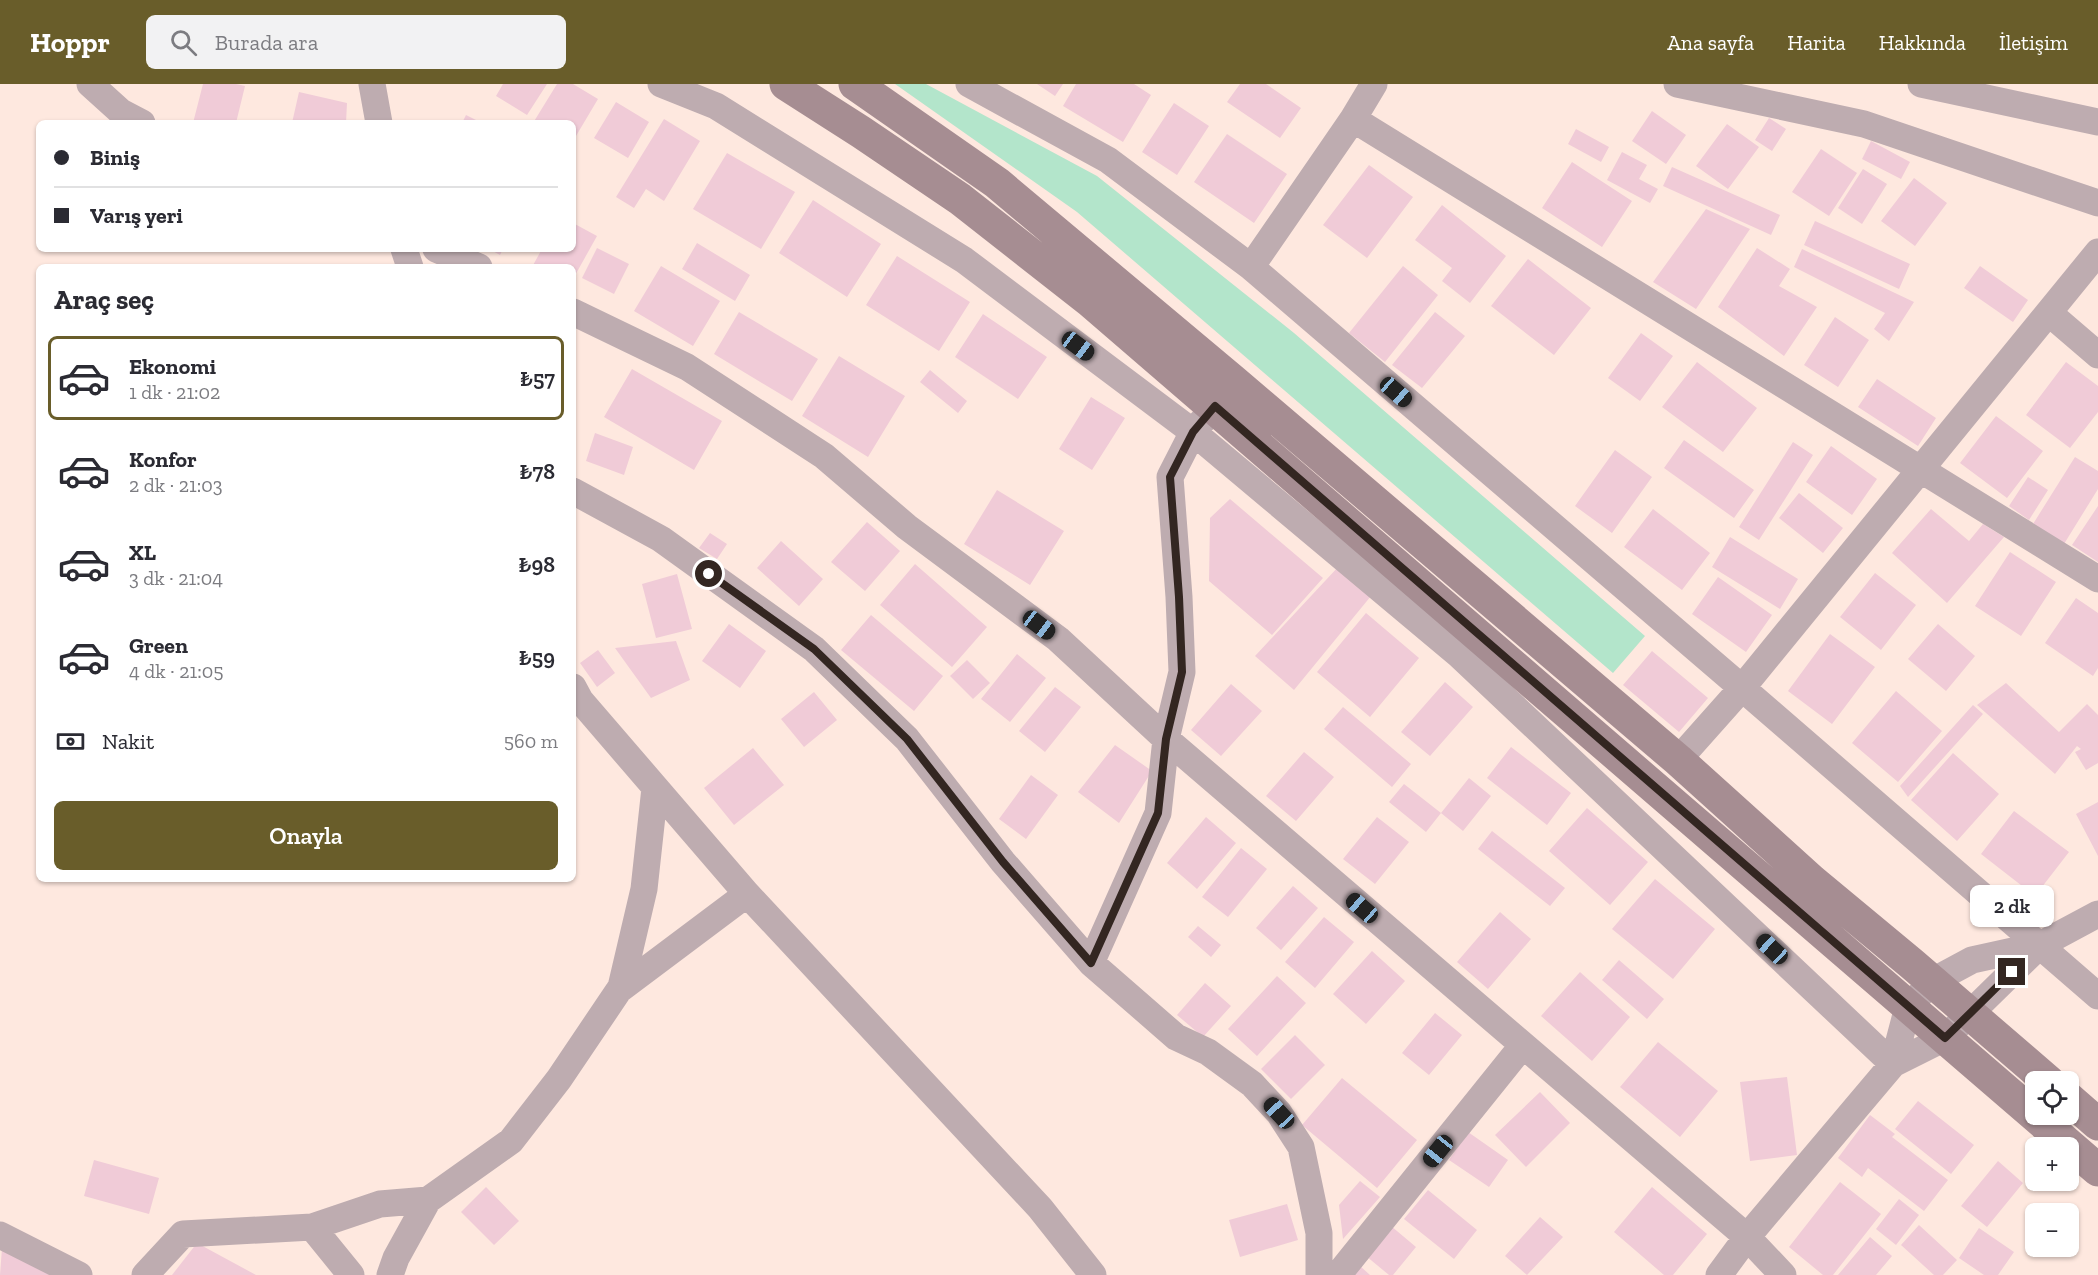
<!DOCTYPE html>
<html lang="tr">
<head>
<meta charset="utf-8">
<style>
  body { margin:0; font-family:"Zilla Slab",serif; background:#f2f2f3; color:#2b2b33; height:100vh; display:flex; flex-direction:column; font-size:22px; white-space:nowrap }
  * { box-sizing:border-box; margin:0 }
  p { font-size:20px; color:#7c7c81 }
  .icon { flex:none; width:33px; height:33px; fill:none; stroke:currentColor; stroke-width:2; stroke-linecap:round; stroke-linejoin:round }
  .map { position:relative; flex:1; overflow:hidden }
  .drawer { position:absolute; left:36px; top:180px; width:540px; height:618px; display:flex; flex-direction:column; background:#fff; border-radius:9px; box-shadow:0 2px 4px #0004 }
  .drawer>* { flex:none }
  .hud { position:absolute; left:36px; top:36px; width:540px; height:132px; border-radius:9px; box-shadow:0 2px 4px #0004; display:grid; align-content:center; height:132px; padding:0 18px; background:#fff }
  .buttons { position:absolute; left:2025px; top:987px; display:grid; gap:12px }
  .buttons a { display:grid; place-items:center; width:54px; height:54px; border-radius:9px; background:#fff; box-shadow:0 2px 4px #0004; font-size:30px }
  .end { position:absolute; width:27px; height:27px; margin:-14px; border:8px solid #332621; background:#fff; box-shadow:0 0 0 3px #fff }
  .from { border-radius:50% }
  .bubble { position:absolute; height:42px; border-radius:9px; background:#fff; box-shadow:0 2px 4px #0004; font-size:20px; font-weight:600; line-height:42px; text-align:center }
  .car { position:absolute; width:18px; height:36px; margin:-18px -9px; border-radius:8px; box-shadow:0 0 4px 2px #0007; background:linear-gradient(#222 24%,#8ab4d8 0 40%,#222 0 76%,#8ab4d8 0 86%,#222 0) }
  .hud b { display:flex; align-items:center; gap:21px; height:57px; font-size:22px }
  .hud b+b { border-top:2px solid #e1e1e2 }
  .hud i { width:15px; height:15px; background:#2b2b33 }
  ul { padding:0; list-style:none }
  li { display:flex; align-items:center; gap:18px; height:84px; margin:0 12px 9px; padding:0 6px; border:3px solid transparent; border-radius:9px }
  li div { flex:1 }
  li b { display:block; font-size:22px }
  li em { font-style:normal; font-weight:600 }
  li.active { border-color:#695d2a }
  li>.icon { width:54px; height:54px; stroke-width:1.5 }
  h2 { padding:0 18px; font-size:27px; line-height:72px }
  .pay { display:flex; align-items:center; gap:15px; height:66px; padding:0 18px; font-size:22px }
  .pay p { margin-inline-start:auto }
  .action { display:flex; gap:12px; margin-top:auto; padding:12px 18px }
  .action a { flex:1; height:69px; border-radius:9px; background:#695d2a; color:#fff; font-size:24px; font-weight:600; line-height:69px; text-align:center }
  header { display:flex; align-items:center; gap:36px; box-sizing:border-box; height:84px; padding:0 30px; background:#695d2a; color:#fff }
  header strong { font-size:28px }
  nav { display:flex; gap:33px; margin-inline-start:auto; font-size:21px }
  .search { width:420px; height:54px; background:#f2f2f3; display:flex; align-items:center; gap:15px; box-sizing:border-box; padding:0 21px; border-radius:9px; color:#7c7c81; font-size:22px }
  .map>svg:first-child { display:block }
  .green { fill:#b3e5cb }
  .building { fill:#f0cbd7 }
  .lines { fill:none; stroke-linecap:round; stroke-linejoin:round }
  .street { stroke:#beacb0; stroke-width:27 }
  .secondary { stroke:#a68d92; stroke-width:33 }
  .route { stroke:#332621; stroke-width:8 }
</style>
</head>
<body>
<header>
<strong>Hoppr</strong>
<div class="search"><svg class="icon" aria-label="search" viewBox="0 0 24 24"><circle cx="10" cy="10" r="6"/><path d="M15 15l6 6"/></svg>Burada ara</div>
<nav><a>Ana sayfa</a><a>Harita</a><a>Hakkında</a><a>İletişim</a></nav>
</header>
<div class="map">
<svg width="2098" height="1191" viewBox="0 0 2098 1191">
  <rect width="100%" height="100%" fill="#fee8df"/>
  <!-- green -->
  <path class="green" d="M 895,0 L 926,0 L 1097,92 L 1294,249 L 1645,552 L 1613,589 L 1077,128 Z"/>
  <!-- building -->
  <path class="building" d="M 203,0 L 236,0 L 245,2 L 236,39 L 193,39 Z
    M 503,0 L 547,0 L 527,31 L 496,12 Z
    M 557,0 L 573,0 L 598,15 L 573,57 L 573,39 L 533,39 Z
    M 1037,0 L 1063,0 L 1055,12 Z
    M 1076,0 L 1134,0 L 1151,11 L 1123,58 L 1063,22 Z
    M 1240,0 L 1266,0 L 1301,24 L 1280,54 L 1227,18 Z
    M 299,8 L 347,19 L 346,39 L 292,39 Z
    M 616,18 L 649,38 L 628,74 L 594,54 Z
    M 1174,19 L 1209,42 L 1177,91 L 1142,68 Z
    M 1652,27 L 1686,51 L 1666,80 L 1632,57 Z
    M 466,31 L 482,39 L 462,39 Z
    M 1769,34 L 1786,45 L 1772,67 L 1755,56 Z
    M 664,35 L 700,57 L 664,117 L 646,105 L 634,124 L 616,113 Z
    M 1727,40 L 1759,63 L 1728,105 L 1696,82 Z
    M 1576,45 L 1609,63 L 1601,78 L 1568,60 Z
    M 1227,50 L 1287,90 L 1254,139 L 1194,98 Z
    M 1871,57 L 1910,78 L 1901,95 L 1862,75 Z
    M 1821,65 L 1857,89 L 1829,132 L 1792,108 Z
    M 1622,68 L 1647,81 L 1639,95 L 1658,105 L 1650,119 L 1607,96 Z
    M 727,69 L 795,108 L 761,165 L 693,125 Z
    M 1572,78 L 1632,117 L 1602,163 L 1542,124 Z
    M 1369,81 L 1413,113 L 1367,174 L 1323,141 Z
    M 1672,83 L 1780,131 L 1771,151 L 1663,102 Z
    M 1863,85 L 1887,100 L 1862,140 L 1838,124 Z
    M 1914,94 L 1947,119 L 1915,162 L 1881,137 Z
    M 813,116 L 881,160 L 847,213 L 779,169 Z
    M 1442,121 L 1506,172 L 1470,219 L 1442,197 L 1452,184 L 1415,156 Z
    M 1706,125 L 1750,145 L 1696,225 L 1653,198 Z
    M 1815,137 L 1910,180 L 1899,205 L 1804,161 Z
    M 573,139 L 597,152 L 573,195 L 573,183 L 532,183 L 542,165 L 573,165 Z
    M 697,159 L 750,191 L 735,217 L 682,185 Z
    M 597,164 L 629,180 L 614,210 L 582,194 Z
    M 1757,164 L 1790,185 L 1779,202 L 1817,223 L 1784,272 L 1718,223 Z
    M 489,165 L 503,165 L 500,171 Z
    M 1802,165 L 1914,218 L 1889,257 L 1874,245 L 1885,229 L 1794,183 Z
    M 897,172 L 970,218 L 939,267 L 866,221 Z
    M 1528,175 L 1591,224 L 1554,271 L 1491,222 Z
    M 661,182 L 720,217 L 693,262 L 634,227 Z
    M 1403,182 L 1438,211 L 1385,278 L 1349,249 Z
    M 1980,182 L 2028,216 L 2013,238 L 1964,204 Z
    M 739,228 L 818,275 L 792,317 L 714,270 Z
    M 1435,228 L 1465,252 L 1422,304 L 1392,281 Z
    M 983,230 L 1047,273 L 1018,315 L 955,273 Z
    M 1835,233 L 1869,256 L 1838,303 L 1804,281 Z
    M 1641,249 L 1673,272 L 1640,317 L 1608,294 Z
    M 839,272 L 905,312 L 868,373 L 802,332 Z
    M 1697,278 L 1757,324 L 1723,368 L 1662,323 Z
    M 2066,278 L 2098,302 L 2098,328 L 2070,364 L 2026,331 Z
    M 632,285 L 722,337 L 694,386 L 604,333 Z
    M 930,286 L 967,317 L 958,329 L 920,298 Z
    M 1877,295 L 1936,334 L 1918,362 L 1858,323 Z
    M 1091,313 L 1125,334 L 1092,386 L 1059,365 Z
    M 1996,332 L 2043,367 L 2007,414 L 1960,379 Z
    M 595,349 L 633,363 L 624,391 L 586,377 Z
    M 1684,356 L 1754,406 L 1734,434 L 1664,384 Z
    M 1793,358 L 1813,371 L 1759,456 L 1739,443 Z
    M 1831,362 L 1877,395 L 1852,431 L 1806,398 Z
    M 1615,366 L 1652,393 L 1612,449 L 1575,422 Z
    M 2075,373 L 2098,387 L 2098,405 L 2064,460 L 2033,440 Z
    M 2028,393 L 2048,406 L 2029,436 L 2009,422 Z
    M 997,406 L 1064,447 L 1030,501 L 964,460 Z
    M 1799,409 L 1843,444 L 1823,469 L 1779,434 Z
    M 1230,415 L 1323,494 L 1272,551 L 1209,497 L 1210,434 Z
    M 2098,422 L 2098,478 L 2072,461 Z
    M 1653,425 L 1710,469 L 1682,506 L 1624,463 Z
    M 1931,425 L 1969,457 L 1983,440 L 2004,453 L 1947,519 L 1892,469 Z
    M 867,438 L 900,467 L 865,507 L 831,478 Z
    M 710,449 L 727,460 L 717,475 L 699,464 Z
    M 1730,453 L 1798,495 L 1780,525 L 1712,483 Z
    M 781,457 L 823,495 L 799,522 L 757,484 Z
    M 2010,468 L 2056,498 L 2021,552 L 1975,522 Z
    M 915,480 L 987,543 L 952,583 L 880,521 Z
    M 1339,482 L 1371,512 L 1294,606 L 1255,572 Z
    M 1875,489 L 1916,521 L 1881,566 L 1840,533 Z
    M 677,490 L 692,545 L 656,554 L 642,500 Z
    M 1718,493 L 1772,531 L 1746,568 L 1692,530 Z
    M 2076,514 L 2098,529 L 2098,584 L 2093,592 L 2045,559 Z
    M 1366,529 L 1419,574 L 1370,633 L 1317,588 Z
    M 871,531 L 943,592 L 914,627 L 841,566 Z
    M 729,540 L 766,567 L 740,604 L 702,577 Z
    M 1938,540 L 1975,572 L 1946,607 L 1908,575 Z
    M 1830,550 L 1875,583 L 1832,640 L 1788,607 Z
    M 676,557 L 690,596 L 651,614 L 615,564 Z
    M 598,566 L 615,589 L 597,603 L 580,579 Z
    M 1652,567 L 1708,614 L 1679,648 L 1623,601 Z
    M 1017,570 L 1046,594 L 1010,638 L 981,615 Z
    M 967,576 L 990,599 L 973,615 L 950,592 Z
    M 1445,598 L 1473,623 L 1430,672 L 1401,648 Z
    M 2006,599 L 2059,648 L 2087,620 L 2098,631 L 2098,679 L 2086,686 L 2075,668 L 2081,665 L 2077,662 L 2055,690 L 1977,621 Z
    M 1231,600 L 1262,627 L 1221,672 L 1191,646 Z
    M 1055,603 L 1081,623 L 1045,668 L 1019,647 Z
    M 1896,607 L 1942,647 L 1898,698 L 1852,659 Z
    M 814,608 L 837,636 L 804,663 L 781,635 Z
    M 1973,621 L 1983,630 L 1908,713 L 1900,702 Z
    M 1343,623 L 1411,680 L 1392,703 L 1324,645 Z
    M 1115,661 L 1152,687 L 1119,739 L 1078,708 Z
    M 1511,663 L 1571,709 L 1547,741 L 1487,694 Z
    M 753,664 L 784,701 L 734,741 L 704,704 Z
    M 1304,668 L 1334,693 L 1296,737 L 1266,712 Z
    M 1953,669 L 1999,710 L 1957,757 L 1911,716 Z
    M 1031,691 L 1058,711 L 1026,755 L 999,735 Z
    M 1469,694 L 1491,712 L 1463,747 L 1441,729 L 1426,748 L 1389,718 L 1404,700 L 1441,729 Z
    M 2098,718 L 2098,772 L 2076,730 Z
    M 1587,724 L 1648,778 L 1610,821 L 1549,767 Z
    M 2014,727 L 2069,768 L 2035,812 L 1981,770 Z
    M 1206,733 L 1236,759 L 1197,805 L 1167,779 Z
    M 1377,733 L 1409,758 L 1375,800 L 1343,775 Z
    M 1492,747 L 1565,804 L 1550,822 L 1478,765 Z
    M 1241,764 L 1267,785 L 1228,833 L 1202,813 Z
    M 1655,795 L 1715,845 L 1673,895 L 1612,845 Z
    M 1293,802 L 1318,824 L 1281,866 L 1256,844 Z
    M 1500,828 L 1531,855 L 1488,905 L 1457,878 Z
    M 1324,833 L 1354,858 L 1315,904 L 1285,878 Z
    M 1198,842 L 1221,861 L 1211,873 L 1188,853 Z
    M 1372,867 L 1405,897 L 1366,940 L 1333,910 Z
    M 1619,876 L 1664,915 L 1647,935 L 1602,896 Z
    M 1580,888 L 1630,933 L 1592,977 L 1541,932 Z
    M 1277,892 L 1306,919 L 1257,972 L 1228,945 Z
    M 1205,899 L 1231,922 L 1203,953 L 1177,931 Z
    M 1435,929 L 1462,951 L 1429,991 L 1402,969 Z
    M 1295,951 L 1325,981 L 1291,1015 L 1261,985 Z
    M 1658,958 L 1718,1007 L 1680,1053 L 1620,1003 Z
    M 1787,993 L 1797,1071 L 1750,1077 L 1740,998 Z
    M 1342,994 L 1417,1056 L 1377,1104 L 1302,1041 Z
    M 1540,1008 L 1570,1039 L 1526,1083 L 1495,1051 Z
    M 1918,1017 L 1974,1061 L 1951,1090 L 1895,1045 Z
    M 1870,1031 L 1895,1050 L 1892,1053 L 1948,1096 L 1924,1127 L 1868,1084 L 1862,1093 L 1838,1074 Z
    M 1468,1048 L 1508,1076 L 1489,1103 L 1449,1076 Z
    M 94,1076 L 159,1094 L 149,1130 L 84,1112 Z
    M 1998,1077 L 2023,1099 L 1987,1143 L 1961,1122 Z
    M 1360,1097 L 1380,1113 L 1343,1155 L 1339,1121 Z
    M 1840,1098 L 1881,1130 L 1833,1191 L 1823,1191 L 1789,1163 Z
    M 486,1103 L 519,1137 L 494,1161 L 461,1128 Z
    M 1652,1103 L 1707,1150 L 1673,1191 L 1664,1191 L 1614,1148 Z
    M 1428,1106 L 1477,1146 L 1454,1175 L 1404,1135 Z
    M 1899,1115 L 1919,1131 L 1896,1161 L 1876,1145 Z
    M 1287,1120 L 1298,1156 L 1240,1173 L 1229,1136 Z
    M 1540,1133 L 1563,1153 L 1527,1191 L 1505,1172 Z
    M 1919,1141 L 1957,1176 L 1943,1191 L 1934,1191 L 1901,1161 Z
    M 1391,1142 L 1416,1163 L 1393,1191 L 1389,1191 L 1366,1172 Z
    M 1979,1144 L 2014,1168 L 1998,1191 L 1984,1191 L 1959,1174 Z
    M 1870,1153 L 1892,1172 L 1876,1191 L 1838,1191 Z
    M 197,1159 L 256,1191 L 172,1191 Z
    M 2,1164 L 50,1191 L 0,1191 Z
    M 1360,1182 L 1370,1191 L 1351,1191 Z"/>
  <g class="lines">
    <!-- street -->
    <path class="street" d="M 90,0 L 121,28 L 142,39
      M 372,0 L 379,39
      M 661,0 L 716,22 L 964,176 L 1193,348 L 1459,571 L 1893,980
      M 969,0 L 1108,76 L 1251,183 L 1742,604 L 2098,912
      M 1677,0 L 1864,40 L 2098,119
      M 1921,0 L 2098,38
      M 1353,35 L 2098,495
      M 404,165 L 410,183
      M 436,165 L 479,183
      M 1251,183 L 1353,35 L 1374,0
      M 573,228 L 687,283 L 824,372 L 907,443 L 1058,555 L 1166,655 L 1747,1153 L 1783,1191
      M 2049,229 L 2098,271
      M 573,407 L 661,455 L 814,565 L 907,655 L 1003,778 L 1091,879 L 1176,953 L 1208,968 L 1252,1000 L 1279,1029 L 1301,1063 L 1319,1149 L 1319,1191
      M 573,603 L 580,616 L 747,810 L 1040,1124 L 1093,1191
      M 1678,676 L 1742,604 L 2098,168
      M 1091,879 L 1158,729 L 1166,655 L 1182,588 L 1179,513 L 1170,393 L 1193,348 L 1205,334
      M 619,906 L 747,810
      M 1893,980 L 1908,923 L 1933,897 L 1972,876 L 2040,861
      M 312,1143 L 380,1120 L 428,1116 L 511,1057 L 559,995 L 621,903 L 644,805 L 655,704
      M 0,1151 L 79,1191
      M 145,1191 L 183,1150 L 312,1143 L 351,1191
      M 390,1191 L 396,1174 L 428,1116
      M 1338,1191 L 1523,961
      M 1719,1191 L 1747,1153 L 1893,980 L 1945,954 L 2040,861 L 2098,830"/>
    <!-- secondary -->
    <path class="secondary" d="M 786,0 L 861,48 L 960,115 L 1090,217 L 2098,1086
      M 855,0 L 997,99 L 1233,297 L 1678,676 L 1812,797 L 1912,880 L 2049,998
      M 2068,1014 L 2098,1040"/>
  </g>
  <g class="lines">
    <!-- route -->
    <path class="route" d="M 709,490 L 814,565 L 907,655 L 1003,778 L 1091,879 L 1158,729 L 1166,655 L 1182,588 L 1179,513 L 1170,393 L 1193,348 L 1215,322 L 1945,954 L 2012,888"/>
  </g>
</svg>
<div class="buttons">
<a><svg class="icon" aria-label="locate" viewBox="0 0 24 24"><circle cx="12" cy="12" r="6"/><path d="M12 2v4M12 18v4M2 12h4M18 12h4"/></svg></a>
<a>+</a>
<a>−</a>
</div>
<i class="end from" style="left:709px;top:490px"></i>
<i class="end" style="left:2012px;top:888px"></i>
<div class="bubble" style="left:1970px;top:801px;width:84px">2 dk</div>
<i class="car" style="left:1078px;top:262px;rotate:127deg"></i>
<i class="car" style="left:1396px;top:308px;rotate:131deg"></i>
<i class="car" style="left:1039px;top:541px;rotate:127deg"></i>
<i class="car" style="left:1362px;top:824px;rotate:311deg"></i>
<i class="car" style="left:1772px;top:865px;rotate:313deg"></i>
<i class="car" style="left:1279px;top:1029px;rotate:317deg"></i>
<i class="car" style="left:1438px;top:1067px;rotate:219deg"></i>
<div class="hud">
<b><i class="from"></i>Biniş</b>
<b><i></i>Varış yeri</b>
</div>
<section class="drawer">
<h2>Araç seç</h2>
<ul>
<li class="active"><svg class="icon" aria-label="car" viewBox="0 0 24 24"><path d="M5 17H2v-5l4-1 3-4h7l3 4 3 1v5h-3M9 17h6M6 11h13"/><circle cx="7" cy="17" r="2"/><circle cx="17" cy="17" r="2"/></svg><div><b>Ekonomi</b><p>1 dk · 21:02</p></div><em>₺57</em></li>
<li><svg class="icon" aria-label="car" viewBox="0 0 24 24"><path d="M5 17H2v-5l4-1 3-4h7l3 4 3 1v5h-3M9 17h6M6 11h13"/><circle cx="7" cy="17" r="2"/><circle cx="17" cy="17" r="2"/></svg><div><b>Konfor</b><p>2 dk · 21:03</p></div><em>₺78</em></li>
<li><svg class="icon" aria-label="car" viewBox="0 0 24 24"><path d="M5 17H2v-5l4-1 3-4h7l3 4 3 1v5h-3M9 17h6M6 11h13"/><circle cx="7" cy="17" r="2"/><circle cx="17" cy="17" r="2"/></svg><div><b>XL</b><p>3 dk · 21:04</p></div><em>₺98</em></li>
<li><svg class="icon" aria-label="car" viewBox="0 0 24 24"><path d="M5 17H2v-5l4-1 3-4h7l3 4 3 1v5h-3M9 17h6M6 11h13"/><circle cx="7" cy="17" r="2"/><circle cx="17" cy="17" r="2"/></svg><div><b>Green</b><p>4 dk · 21:05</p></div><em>₺59</em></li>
</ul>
<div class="pay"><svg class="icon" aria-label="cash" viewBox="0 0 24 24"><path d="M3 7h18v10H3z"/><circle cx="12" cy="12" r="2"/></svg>Nakit<p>560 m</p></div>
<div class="action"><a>Onayla</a></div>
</section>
</div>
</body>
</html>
